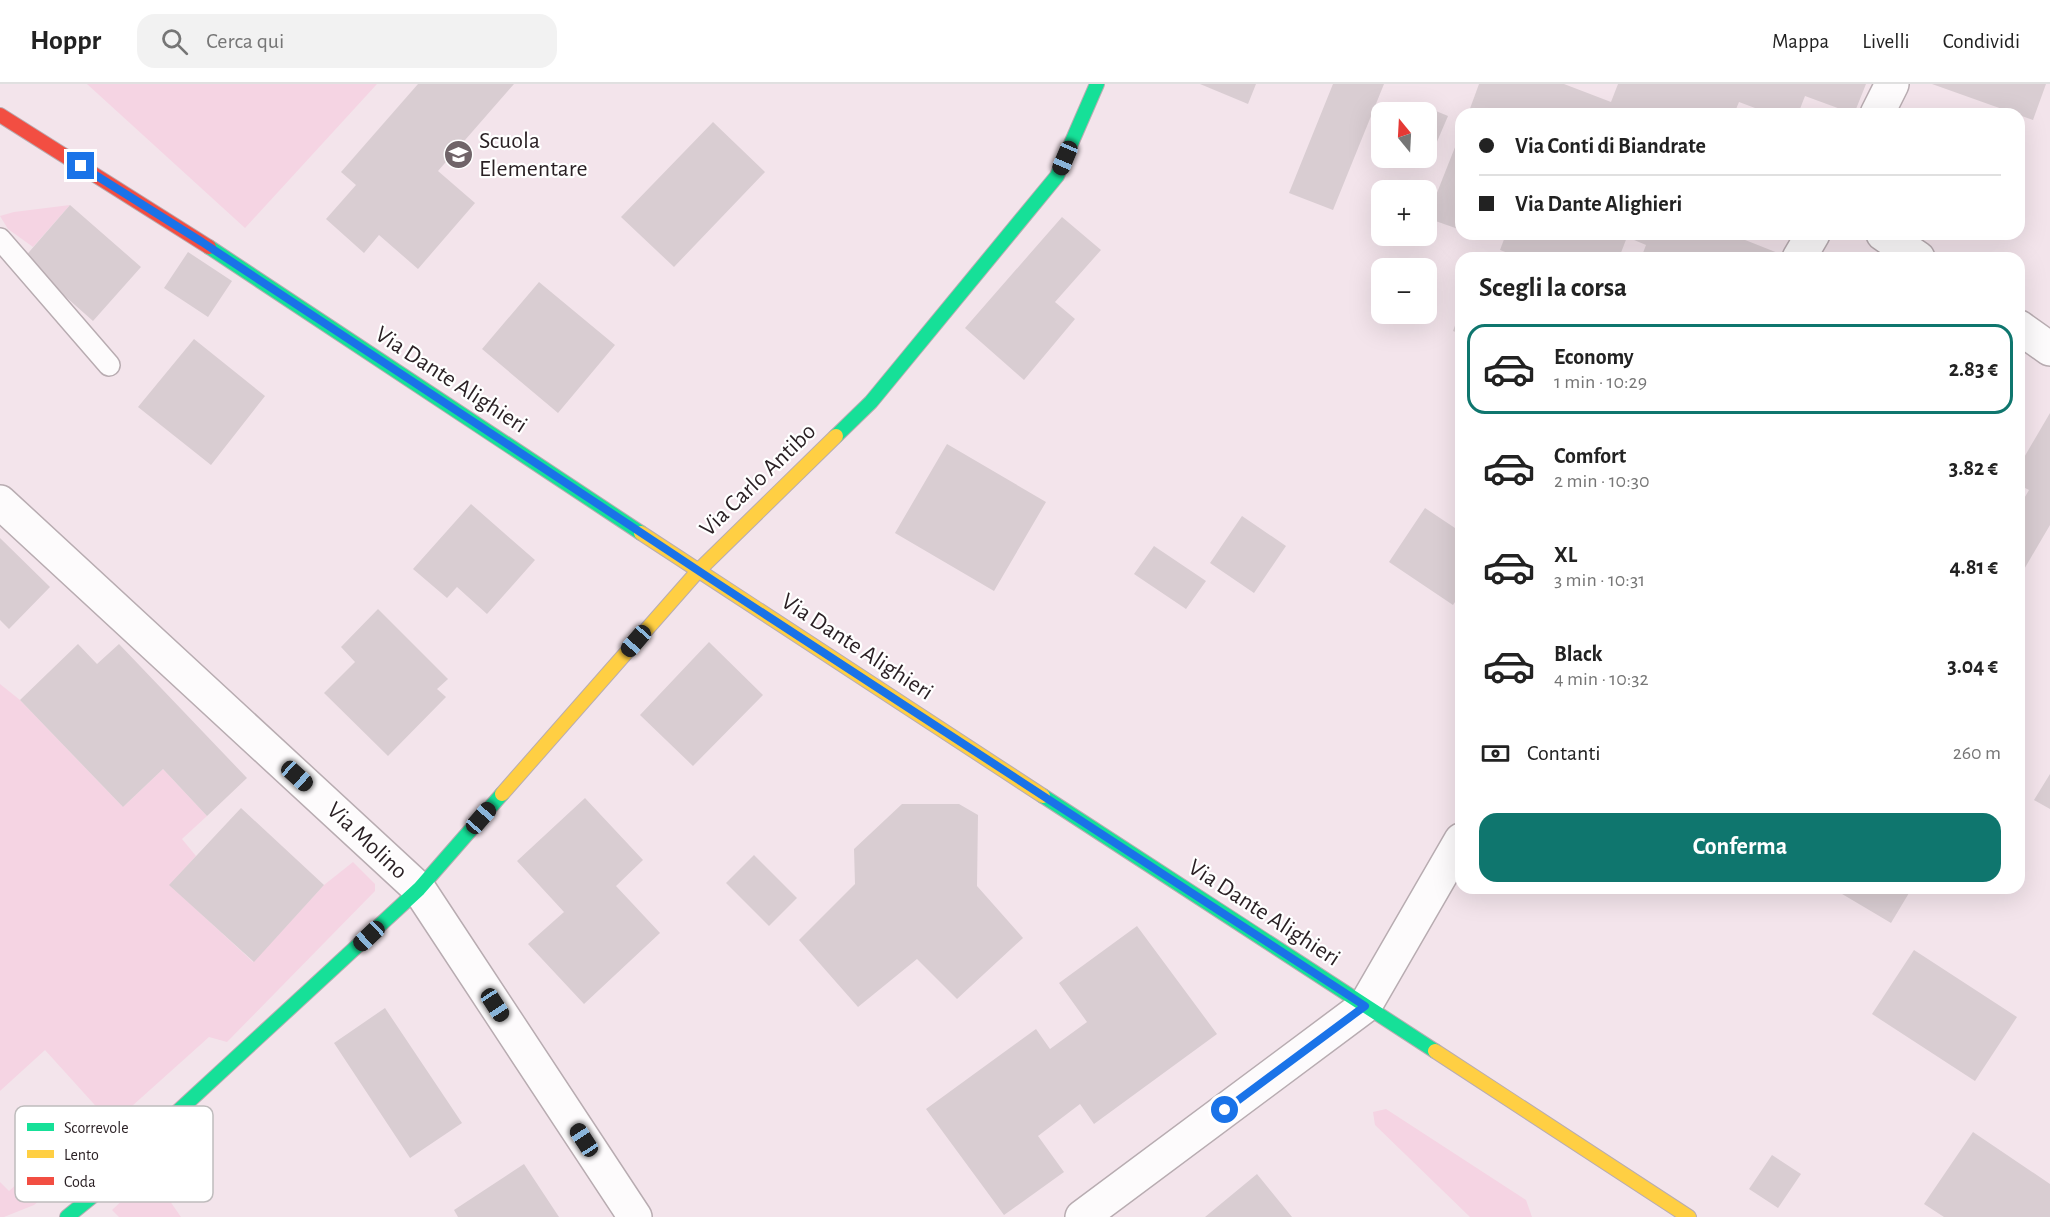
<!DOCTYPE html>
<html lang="it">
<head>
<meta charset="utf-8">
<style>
  body { margin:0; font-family:"Alegreya Sans",sans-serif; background:#f2f2f2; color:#222; height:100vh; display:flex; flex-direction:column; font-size:22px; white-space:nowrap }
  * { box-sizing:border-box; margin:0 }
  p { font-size:20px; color:#767676 }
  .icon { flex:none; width:33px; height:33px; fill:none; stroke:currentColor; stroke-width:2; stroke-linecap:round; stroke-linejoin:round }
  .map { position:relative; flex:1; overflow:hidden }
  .panel { position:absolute; left:1455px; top:168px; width:570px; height:642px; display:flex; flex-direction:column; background:#fff; border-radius:18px; box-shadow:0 6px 24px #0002 }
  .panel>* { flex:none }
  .guide { position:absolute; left:1455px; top:24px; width:570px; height:132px; border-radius:18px; box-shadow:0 6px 24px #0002; display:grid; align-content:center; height:132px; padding:0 24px; background:#fff }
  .needle { width:39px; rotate:342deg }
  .fabs { position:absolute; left:1371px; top:18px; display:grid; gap:12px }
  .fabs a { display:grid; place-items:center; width:66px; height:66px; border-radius:12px; background:#fff; box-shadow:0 6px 24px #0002; font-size:30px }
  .end { position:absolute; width:27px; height:27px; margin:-14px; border:8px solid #1a73e8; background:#fff; box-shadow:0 0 0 3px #fff }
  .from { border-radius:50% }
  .car { position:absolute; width:18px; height:36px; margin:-18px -9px; border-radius:8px; box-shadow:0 0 4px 2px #0007; background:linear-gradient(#222 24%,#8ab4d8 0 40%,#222 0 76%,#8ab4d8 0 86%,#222 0) }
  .guide b { display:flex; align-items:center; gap:21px; height:57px; font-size:22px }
  .guide b+b { border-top:2px solid #e0e0e0 }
  .guide i { width:15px; height:15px; background:#222 }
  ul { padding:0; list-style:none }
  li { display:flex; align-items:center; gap:18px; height:90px; margin:0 12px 9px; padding:0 12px; border:3px solid transparent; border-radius:18px }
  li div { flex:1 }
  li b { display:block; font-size:22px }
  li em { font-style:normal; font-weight:700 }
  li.current { border-color:#0f766e }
  li>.icon { width:54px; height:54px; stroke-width:1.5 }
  h2 { padding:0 24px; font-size:27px; line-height:72px }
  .pay { display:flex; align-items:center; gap:15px; height:66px; padding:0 24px; font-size:22px }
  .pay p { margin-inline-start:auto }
  .action { display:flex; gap:12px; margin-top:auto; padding:12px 24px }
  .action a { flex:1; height:69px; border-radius:18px; background:#0f766e; color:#fff; font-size:24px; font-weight:700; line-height:69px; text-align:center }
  header { display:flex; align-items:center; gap:36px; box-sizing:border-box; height:84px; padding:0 30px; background:#fff; border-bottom:2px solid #e0e0e0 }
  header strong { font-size:28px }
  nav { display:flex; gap:33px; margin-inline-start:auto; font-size:21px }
  .search { width:420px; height:54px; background:#f2f2f2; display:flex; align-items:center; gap:15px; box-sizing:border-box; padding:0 21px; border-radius:18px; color:#767676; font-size:22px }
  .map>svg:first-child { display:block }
  .green { fill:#f5d4e3 }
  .building { fill:#d9cdd2 }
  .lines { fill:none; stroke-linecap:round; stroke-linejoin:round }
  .lane-casing { stroke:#b8acb1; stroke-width:24 }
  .street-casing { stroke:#b8acb1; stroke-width:36 }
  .fast-casing { stroke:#b8acb1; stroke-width:16 }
  .slow-casing { stroke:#b8acb1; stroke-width:16 }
  .jam-casing { stroke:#b8acb1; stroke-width:16 }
  .lane { stroke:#fdfbfc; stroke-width:21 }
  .street { stroke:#fdfbfc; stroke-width:33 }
  .fast { stroke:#16e098; stroke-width:14 }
  .slow { stroke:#ffcf43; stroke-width:14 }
  .jam { stroke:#f24e42; stroke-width:14 }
  .route { stroke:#1a73e8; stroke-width:8 }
  .labels { text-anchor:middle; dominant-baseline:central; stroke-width:4.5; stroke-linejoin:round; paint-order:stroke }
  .poi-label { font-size:24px; fill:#291f23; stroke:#fff; text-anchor:start }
  .street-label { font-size:24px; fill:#291f23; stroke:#fff }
  .key { fill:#fff; stroke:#bfbcbd; stroke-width:1.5 }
  .key-label { font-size:16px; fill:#291f23 }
</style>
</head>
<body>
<header>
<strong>Hoppr</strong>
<div class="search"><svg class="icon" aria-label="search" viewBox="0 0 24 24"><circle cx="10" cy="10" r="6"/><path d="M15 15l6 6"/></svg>Cerca qui</div>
<nav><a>Mappa</a><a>Livelli</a><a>Condividi</a></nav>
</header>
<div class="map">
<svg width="2050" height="1133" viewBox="0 0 2050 1133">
  <rect width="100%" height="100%" fill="#f3e4eb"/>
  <!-- green -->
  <path class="green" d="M 87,0 L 377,0 L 245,144 Z
    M 70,121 L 33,163 L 8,145 L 0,132 L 14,128 Z
    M 0,600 L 20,616 L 123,723 L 163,685 L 207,732 L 182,755 L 196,772 L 170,801 L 253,878 L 324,801 L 353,778 L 375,800 L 375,807 L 227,958 L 209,953 L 112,1040 L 45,966 L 0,1007 Z
    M 1386,1025 L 1526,1116 L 1532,1133 L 1470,1133 L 1375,1041 L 1373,1028 Z
    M 38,1081 L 59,1101 L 34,1121 L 4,1133 L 0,1133 L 0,1098 L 9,1107 Z
    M 146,1094 L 165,1110 L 181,1133 L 119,1133 L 112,1126 Z"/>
  <!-- building -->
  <path class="building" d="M 418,0 L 514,0 L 438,87 L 475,119 L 418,185 L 379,151 L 364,169 L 326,135 L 356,101 L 341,88 Z
    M 1200,0 L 1256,0 L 1248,20 Z
    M 1333,0 L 1384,0 L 1333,126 L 1289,109 Z
    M 1479,0 L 1564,0 L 1611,18 L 1618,0 L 1866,0 L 1854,30 L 1805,12 L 1798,30 L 1771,30 L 1739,18 L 1734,30 L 1697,30 L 1682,24 L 1680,30 L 1468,30 Z
    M 1932,0 L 2046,0 L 2033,36 Z
    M 1424,22 L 1448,32 L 1430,74 L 1426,72 L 1426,28 L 1421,28 Z
    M 713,38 L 765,88 L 674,183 L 621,133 Z
    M 1461,48 L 1461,146 L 1427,134 Z
    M 70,121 L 141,183 L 93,237 L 23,175 Z
    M 1062,133 L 1101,166 L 1055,218 L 1075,235 L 1024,296 L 965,244 Z
    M 1506,150 L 1730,150 L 1778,169 L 1776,174 L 1641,174 L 1646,161 L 1627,153 L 1619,174 L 1521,174 L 1500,166 Z
    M 188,168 L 232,197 L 208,233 L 164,204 Z
    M 539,198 L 615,261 L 558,329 L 482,265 Z
    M 1461,225 L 1461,250 L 1453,247 Z
    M 194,255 L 265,312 L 211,381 L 138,323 Z
    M 2050,329 L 2050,441 L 2019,494 L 2019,423 L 2029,406 L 2019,401 L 2019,382 Z
    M 947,360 L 1046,418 L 994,507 L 895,449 Z
    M 471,420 L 535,476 L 487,530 L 457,503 L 447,514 L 413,485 Z
    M 1425,424 L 1461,448 L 1461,509 L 1453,521 L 1389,478 Z
    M 1242,432 L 1286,462 L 1254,509 L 1210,479 Z
    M 0,454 L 50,503 L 9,545 L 0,536 Z
    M 1154,462 L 1206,497 L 1186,525 L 1134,490 Z
    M 378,525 L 448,595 L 437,605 L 446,613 L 388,672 L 324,609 L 355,578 L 341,563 Z
    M 709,558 L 763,611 L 693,682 L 640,631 Z
    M 78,560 L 97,580 L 119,560 L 247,694 L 207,732 L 163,685 L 123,723 L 20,616 Z
    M 2050,690 L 2050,725 L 2034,716 Z
    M 585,714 L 643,776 L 616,802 L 660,849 L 584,920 L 528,860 L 564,828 L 517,777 Z
    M 902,720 L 959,720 L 978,731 L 977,802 L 1023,854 L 957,915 L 917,875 L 858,923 L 799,856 L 855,800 L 854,765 Z
    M 241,724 L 324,801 L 254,878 L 169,801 Z
    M 754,771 L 797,814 L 769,842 L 726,799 Z
    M 1832,804 L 1912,804 L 1891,839 Z
    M 1137,842 L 1217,950 L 1094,1040 L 1080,1020 L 1038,1052 L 1064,1088 L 1004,1131 L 926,1025 L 1036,945 L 1050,965 L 1087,938 L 1059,899 Z
    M 1914,866 L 2017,933 L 1975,997 L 1872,930 Z
    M 385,924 L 462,1039 L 410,1074 L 334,959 Z
    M 1973,1048 L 2050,1100 L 2050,1133 L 1944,1133 L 1924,1120 Z
    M 1772,1071 L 1801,1090 L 1778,1124 L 1749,1105 Z
    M 524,1080 L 559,1133 L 458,1133 L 454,1126 Z
    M 1257,1090 L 1292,1133 L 1205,1133 Z"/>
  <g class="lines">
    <defs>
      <path id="lane" d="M 0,155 L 109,281"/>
      <path id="street" d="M 1877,30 L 1892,0
        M 1883,150 L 1918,174
        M 1799,174 L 1813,150
        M 2019,243 L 2050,265
        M 0,418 L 419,805 L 635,1133
        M 1082,1133 L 1365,922 L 1461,756"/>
      <path id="fast" d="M 209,163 L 641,449
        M 836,352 L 871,318 L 1057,92 L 1097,0
        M 1043,712 L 1435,967
        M 67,1133 L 105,1102 L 148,1055 L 419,805 L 502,710"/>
      <path id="slow" d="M 641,449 L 1043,712
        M 502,710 L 698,487 L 836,352
        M 1435,967 L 1689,1133"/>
      <path id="jam" d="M 0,31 L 209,163"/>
    </defs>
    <!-- lane casing -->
    <use href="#lane" class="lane-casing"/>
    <!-- street casing -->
    <use href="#street" class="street-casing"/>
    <!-- fast casing -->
    <use href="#fast" class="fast-casing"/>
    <!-- slow casing -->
    <use href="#slow" class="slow-casing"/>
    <!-- jam casing -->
    <use href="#jam" class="jam-casing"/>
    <!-- lane -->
    <use href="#lane" class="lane"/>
    <!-- street -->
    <use href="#street" class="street"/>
    <!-- fast -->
    <use href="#fast" class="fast"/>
    <!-- slow -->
    <use href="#slow" class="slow"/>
    <!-- jam -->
    <use href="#jam" class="jam"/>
  </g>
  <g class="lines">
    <!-- route -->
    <path class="route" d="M 81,82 L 202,158 L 717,499 L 1365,922 L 1225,1026"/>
  </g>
  <!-- icons -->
  <defs>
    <symbol id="school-disc" viewBox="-11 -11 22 22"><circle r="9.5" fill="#706469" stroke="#fff"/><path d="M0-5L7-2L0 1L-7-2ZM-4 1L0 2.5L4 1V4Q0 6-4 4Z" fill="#fff"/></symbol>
  </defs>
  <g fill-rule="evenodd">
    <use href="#school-disc" x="442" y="54" width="33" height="33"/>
  </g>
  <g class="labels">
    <!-- poi labels -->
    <g class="poi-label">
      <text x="479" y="57">Scuola<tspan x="479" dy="28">Elementare</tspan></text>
    </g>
    <!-- street labels -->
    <g class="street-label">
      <text transform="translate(451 296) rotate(33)">Via Dante Alighieri</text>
      <text transform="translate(758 396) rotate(-44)">Via Carlo Antibo</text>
      <text transform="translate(857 563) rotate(33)">Via Dante Alighieri</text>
      <text transform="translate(367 757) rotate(43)">Via Molino</text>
      <text transform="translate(1264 829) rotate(33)">Via Dante Alighieri</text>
    </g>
  </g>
  <!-- legend -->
  <rect x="15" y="1022" width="198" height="96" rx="9" class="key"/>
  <rect x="27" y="1039" width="27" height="8" fill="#16e098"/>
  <rect x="27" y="1066" width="27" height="8" fill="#ffcf43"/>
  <rect x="27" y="1093" width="27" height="8" fill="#f24e42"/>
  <g class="key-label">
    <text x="64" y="1049">Scorrevole</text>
    <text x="64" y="1076">Lento</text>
    <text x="64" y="1103">Coda</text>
  </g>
</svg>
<div class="fabs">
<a><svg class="needle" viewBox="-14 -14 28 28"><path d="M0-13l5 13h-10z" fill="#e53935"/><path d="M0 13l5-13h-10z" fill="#767676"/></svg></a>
<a>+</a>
<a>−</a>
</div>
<i class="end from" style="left:1225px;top:1026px"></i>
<i class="end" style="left:81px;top:82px"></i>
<i class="car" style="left:1065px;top:74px;rotate:203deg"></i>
<i class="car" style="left:636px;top:557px;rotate:221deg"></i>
<i class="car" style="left:297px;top:692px;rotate:132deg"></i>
<i class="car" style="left:481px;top:734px;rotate:41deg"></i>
<i class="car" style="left:369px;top:852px;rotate:227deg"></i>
<i class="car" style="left:495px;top:921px;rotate:147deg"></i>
<i class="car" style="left:584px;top:1056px;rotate:327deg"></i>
<div class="guide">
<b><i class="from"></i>Via Conti di Biandrate</b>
<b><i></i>Via Dante Alighieri</b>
</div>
<section class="panel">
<h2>Scegli la corsa</h2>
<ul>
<li class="current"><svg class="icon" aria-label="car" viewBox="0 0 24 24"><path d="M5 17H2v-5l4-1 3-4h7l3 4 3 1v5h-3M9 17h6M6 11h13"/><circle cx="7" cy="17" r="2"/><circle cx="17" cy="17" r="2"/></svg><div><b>Economy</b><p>1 min · 10:29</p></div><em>2.83 €</em></li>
<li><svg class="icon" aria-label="car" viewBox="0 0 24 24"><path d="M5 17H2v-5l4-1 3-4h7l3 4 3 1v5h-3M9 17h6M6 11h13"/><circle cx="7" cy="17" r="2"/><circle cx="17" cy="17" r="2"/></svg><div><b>Comfort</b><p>2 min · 10:30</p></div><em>3.82 €</em></li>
<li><svg class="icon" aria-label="car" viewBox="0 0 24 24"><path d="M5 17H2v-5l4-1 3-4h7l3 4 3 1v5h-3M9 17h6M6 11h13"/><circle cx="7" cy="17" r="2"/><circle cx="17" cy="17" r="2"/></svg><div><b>XL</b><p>3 min · 10:31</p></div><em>4.81 €</em></li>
<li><svg class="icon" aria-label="car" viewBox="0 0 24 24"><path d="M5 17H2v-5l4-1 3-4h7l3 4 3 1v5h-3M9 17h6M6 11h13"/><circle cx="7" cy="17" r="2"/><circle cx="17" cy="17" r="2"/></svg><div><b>Black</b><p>4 min · 10:32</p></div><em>3.04 €</em></li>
</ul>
<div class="pay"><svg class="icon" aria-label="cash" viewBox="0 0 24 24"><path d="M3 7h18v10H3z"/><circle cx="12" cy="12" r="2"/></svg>Contanti<p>260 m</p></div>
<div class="action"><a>Conferma</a></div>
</section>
</div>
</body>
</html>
